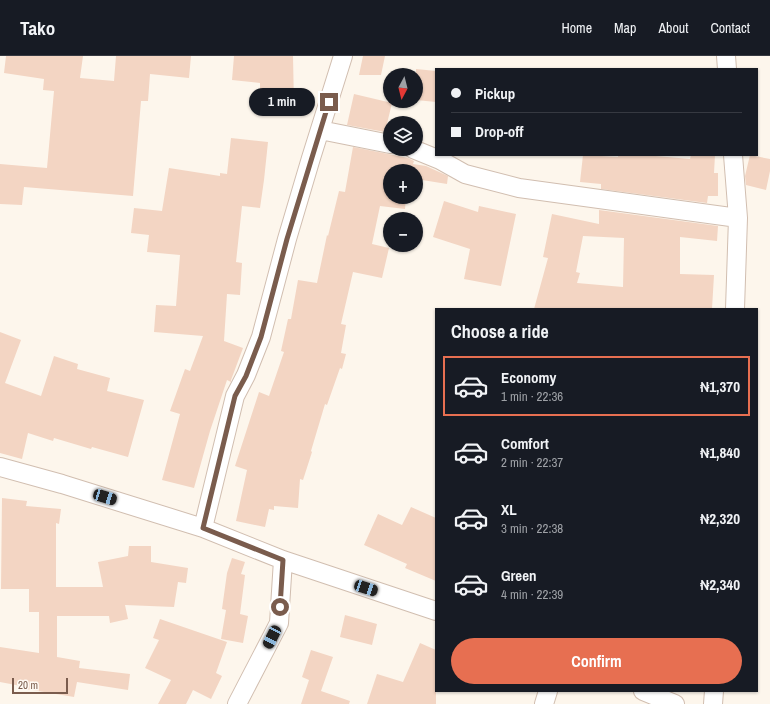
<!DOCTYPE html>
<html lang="en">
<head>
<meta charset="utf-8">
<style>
  body { margin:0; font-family:"Archivo Narrow",sans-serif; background:#20242c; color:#f1f3f6; height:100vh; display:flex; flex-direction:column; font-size:15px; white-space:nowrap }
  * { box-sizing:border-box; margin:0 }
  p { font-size:13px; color:#9ea1a6 }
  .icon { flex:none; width:22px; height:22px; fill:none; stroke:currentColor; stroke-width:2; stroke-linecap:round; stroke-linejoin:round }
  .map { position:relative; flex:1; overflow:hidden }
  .sheet { position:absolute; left:435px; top:252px; width:323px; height:384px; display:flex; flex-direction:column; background:#171b24; border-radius:0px; box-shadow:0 1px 3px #0004 }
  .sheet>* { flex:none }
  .hud { position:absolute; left:435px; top:12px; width:323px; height:88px; border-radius:0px; box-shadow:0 1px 3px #0004; display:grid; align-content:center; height:88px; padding:0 16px; background:#171b24 }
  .needle { width:26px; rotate:187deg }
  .controls { position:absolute; left:383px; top:12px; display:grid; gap:8px }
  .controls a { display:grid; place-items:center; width:40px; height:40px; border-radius:50%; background:#171b24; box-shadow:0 1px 3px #0004; font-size:20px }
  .scale { position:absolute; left:12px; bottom:10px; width:56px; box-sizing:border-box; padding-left:4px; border:2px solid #7a5c4d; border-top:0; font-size:11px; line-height:14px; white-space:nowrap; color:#7a5c4d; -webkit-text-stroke:3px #fffaf3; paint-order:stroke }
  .end { position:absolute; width:18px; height:18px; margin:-9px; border:5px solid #7a5c4d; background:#fff; box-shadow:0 0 0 2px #fff }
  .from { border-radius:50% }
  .bubble { position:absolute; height:28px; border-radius:14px; background:#171b24; box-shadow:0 1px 3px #0004; font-size:13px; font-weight:800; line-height:28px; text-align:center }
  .car { position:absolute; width:12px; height:24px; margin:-12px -6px; border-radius:5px; box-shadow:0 0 3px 1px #0007; background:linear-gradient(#222 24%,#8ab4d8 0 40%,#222 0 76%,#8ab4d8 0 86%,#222 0) }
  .hud b { display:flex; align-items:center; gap:14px; height:38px; font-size:15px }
  .hud b+b { border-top:1px solid #363941 }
  .hud i { width:10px; height:10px; background:#f1f3f6 }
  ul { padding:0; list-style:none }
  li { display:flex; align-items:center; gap:12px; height:60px; margin:0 8px 6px; padding:0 8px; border:2px solid transparent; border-radius:0px }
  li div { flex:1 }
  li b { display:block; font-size:15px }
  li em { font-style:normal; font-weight:800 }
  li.on { border-color:#e76f51 }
  li>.icon { width:36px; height:36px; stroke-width:1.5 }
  h2 { padding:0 16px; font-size:18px; line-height:48px }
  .action { display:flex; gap:8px; margin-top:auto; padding:8px 16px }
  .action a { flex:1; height:46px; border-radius:24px; background:#e76f51; color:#fff; font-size:16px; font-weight:800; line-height:46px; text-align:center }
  header { display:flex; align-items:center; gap:24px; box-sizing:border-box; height:56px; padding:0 20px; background:#171b24; border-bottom:1px solid #363941 }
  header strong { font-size:19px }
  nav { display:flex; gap:22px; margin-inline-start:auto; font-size:14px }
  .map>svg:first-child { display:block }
  .building { fill:#f3d5c3; fill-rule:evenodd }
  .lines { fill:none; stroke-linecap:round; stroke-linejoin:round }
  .street-casing { stroke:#d1beb0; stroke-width:20 }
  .street { stroke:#fff; stroke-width:18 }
  .route { stroke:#7a5c4d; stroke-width:5 }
</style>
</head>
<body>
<header>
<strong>Tako</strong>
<nav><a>Home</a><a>Map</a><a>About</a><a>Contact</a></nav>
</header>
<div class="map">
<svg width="770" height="648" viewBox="0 0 770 648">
  <rect width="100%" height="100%" fill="#fdf6ec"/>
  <!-- building -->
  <path class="building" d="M 6,0 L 83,0 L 80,22 L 114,25 L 116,0 L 191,0 L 189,22 L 150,18 L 148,45 L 141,45 L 133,140 L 24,131 L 22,149 L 0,148 L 0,108 L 47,112 L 54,35 L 43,34 L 44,23 L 4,17 Z
    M 234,0 L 293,0 L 294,49 L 260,50 L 260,27 L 232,24 Z
    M 363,0 L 385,0 L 381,19 L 359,19 Z
    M 416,13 L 436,15 L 436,46 L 416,44 Z
    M 354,38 L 392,47 L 385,76 L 347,69 Z
    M 231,82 L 268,86 L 264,124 L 260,152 L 242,150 L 236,206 L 242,207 L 240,239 L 227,238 L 224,285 L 243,292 L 231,324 L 231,326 L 227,324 L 210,375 L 194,432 L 162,424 L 180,358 L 170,355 L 185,313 L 190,315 L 203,280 L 154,276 L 156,249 L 176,250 L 180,199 L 147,196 L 149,179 L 131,177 L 134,152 L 162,155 L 169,112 L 220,120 L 220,117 L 227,118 Z
    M 353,91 L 408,102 L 414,105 L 413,108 L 426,110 L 448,120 L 447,128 L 416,123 L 416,115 L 390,115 L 390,141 L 406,141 L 405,153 L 380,150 L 372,188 L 389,192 L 382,222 L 353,216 L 341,268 L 346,269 L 341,297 L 346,298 L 342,313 L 340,312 L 327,349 L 325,348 L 311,395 L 312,396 L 303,424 L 300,423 L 298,452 L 274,450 L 274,454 L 269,453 L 265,471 L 236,465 L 247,414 L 235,410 L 259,336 L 269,340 L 284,296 L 281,295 L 288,263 L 291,263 L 298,224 L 317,227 L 327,179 L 328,180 L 339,135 L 345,136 Z
    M 583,99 L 618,101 L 618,99 L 644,99 L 690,103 L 691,99 L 715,99 L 714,117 L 718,117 L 718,140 L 708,140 L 707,147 L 601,133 L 601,128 L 580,126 Z
    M 750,99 L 770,103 L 770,115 L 766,134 L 746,129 L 745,120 Z
    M 444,145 L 478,156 L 479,150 L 516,158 L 501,230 L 464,223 L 470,193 L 433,181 Z
    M 599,154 L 718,170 L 717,185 L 680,181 L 680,218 L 714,219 L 712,253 L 534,253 L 548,202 L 543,201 L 552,158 L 599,168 ZM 583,180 L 624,182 L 623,231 L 577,227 L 580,217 L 576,216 Z
    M 0,276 L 21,284 L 5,327 L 41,340 L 54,300 L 78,308 L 77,313 L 110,322 L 107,335 L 144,344 L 128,401 L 92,391 L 91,393 L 54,382 L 53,385 L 28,377 L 22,403 L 0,397 Z
    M 2,442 L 27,445 L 26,450 L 61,453 L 59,468 L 56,467 L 56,531 L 103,531 L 98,506 L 128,500 L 129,490 L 151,490 L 151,506 L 188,512 L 186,527 L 178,526 L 174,551 L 125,549 L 128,563 L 110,567 L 109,560 L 57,560 L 57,601 L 80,605 L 79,612 L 130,618 L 128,634 L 77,626 L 74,641 L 20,632 L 21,630 L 0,626 L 0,591 L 39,597 L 39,556 L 29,556 L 29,533 L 1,533 Z
    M 411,451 L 436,462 L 436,525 L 405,512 L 407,508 L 364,489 L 378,458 L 402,469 Z
    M 232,502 L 245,506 L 241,518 L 245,519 L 240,558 L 248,560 L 243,587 L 221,583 L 226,554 L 222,553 L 227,517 Z
    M 345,559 L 377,568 L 372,589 L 340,581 Z
    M 160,563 L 227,586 L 216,617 L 222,620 L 211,643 L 193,634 L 186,648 L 158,648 L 171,624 L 145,612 L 159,584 L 153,582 Z
    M 420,587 L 436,594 L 436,648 L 367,648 L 377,618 L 403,626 Z
    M 311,594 L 333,601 L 321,635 L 350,645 L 349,648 L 301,648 L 309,624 L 302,621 Z"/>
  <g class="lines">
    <defs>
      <path id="street" d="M 726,0 L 727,13
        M 320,74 L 390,88
        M 413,93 L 440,104 L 465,118 L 519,132 L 738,162
        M 733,99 L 738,162 L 735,253
        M 0,411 L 62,428 L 203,472 L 283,504 L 436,555
        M 203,472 L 235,340 L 246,319 L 261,281 L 287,183 L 311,102 L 343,0
        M 643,635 L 675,648
        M 237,648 L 279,567 L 283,504
        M 544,648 L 548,635
        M 713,648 L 714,635"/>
    </defs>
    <!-- street casing -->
    <use href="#street" class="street-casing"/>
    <!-- street -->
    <use href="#street" class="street"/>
  </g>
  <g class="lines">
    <!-- route -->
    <path class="route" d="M 280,551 L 283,504 L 203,472 L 235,340 L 246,320 L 261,281 L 287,183 L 329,46"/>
  </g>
</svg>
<div class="controls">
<a><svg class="needle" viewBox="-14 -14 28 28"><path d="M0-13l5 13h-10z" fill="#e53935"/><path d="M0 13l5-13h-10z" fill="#9ea1a6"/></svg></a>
<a><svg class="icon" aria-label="layers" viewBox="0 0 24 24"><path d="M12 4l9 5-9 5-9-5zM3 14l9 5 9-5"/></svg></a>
<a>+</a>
<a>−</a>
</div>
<div class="scale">20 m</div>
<i class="end from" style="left:280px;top:551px"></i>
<i class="end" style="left:329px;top:46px"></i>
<div class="bubble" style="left:249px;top:32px;width:66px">1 min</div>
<i class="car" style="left:105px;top:441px;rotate:107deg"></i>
<i class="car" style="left:366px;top:532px;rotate:108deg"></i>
<i class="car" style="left:272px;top:581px;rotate:207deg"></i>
<div class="hud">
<b><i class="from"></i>Pickup</b>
<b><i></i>Drop-off</b>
</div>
<section class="sheet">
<h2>Choose a ride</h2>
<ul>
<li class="on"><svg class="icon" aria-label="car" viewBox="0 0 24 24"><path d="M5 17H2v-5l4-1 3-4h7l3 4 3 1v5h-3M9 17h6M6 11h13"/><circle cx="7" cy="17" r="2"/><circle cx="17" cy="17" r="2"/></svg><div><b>Economy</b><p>1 min · 22:36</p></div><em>₦1,370</em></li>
<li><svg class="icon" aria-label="car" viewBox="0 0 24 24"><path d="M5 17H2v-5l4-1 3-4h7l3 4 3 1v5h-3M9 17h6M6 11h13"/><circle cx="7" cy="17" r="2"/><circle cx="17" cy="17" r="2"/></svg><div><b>Comfort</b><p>2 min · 22:37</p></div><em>₦1,840</em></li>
<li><svg class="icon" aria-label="car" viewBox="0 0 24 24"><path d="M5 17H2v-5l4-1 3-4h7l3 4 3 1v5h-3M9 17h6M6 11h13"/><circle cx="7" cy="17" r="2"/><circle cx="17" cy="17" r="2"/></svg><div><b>XL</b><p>3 min · 22:38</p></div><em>₦2,320</em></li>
<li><svg class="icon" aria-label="car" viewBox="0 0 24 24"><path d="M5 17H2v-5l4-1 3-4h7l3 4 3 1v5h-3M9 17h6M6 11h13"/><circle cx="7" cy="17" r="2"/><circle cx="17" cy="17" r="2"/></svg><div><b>Green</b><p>4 min · 22:39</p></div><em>₦2,340</em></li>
</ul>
<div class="action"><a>Confirm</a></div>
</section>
</div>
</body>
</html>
